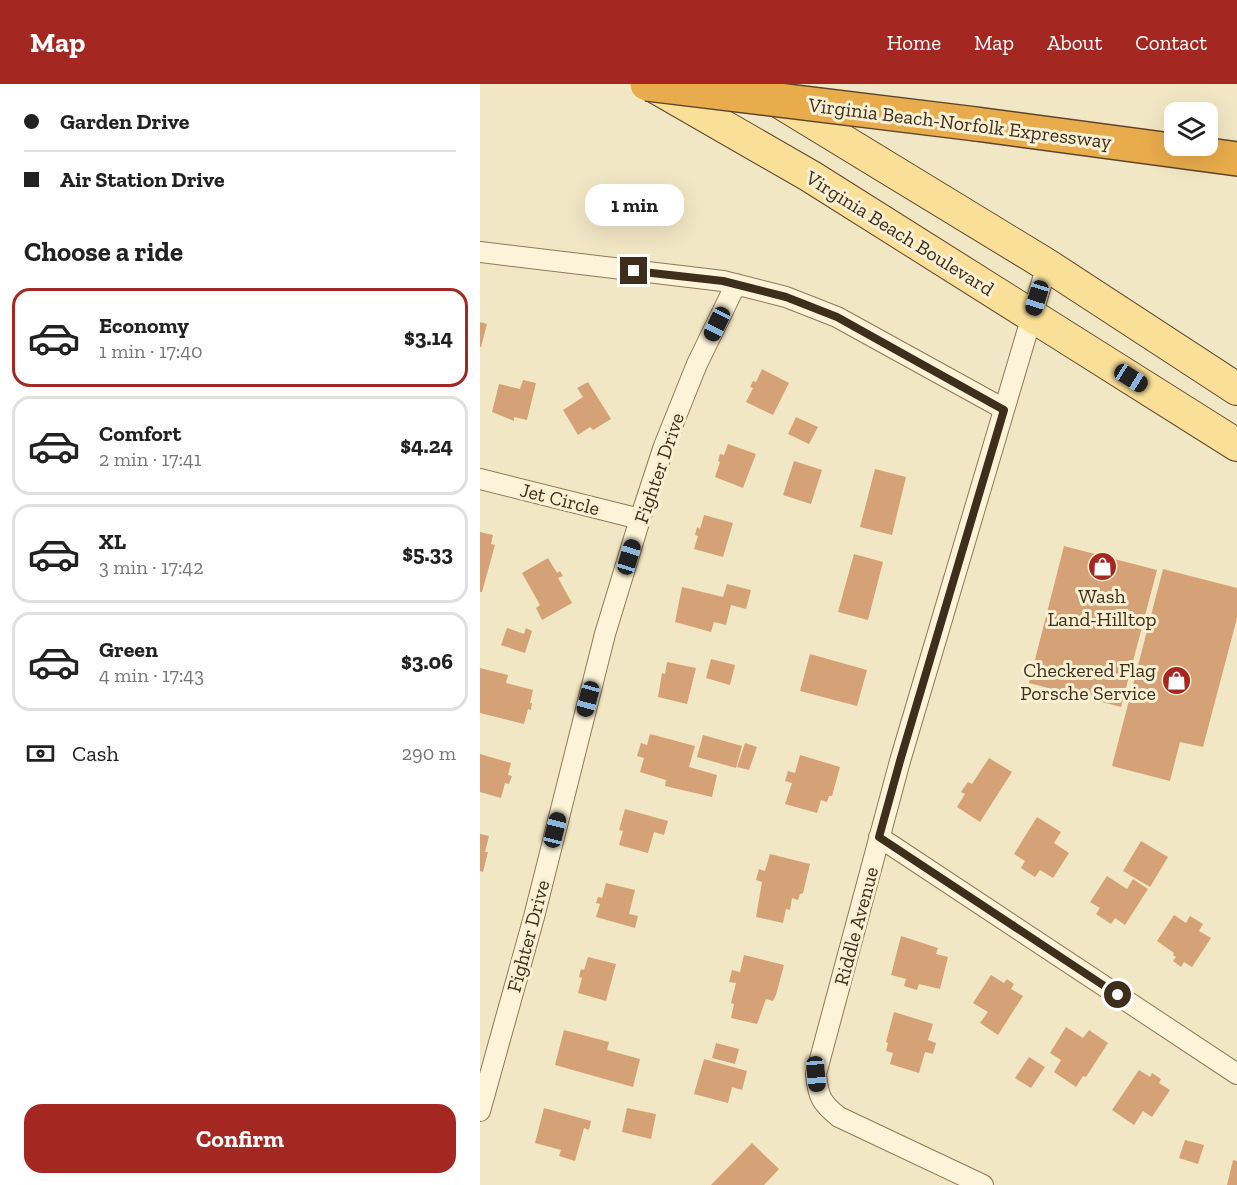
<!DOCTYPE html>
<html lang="en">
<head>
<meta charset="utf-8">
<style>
  body { margin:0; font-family:"Zilla Slab",serif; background:#f2f2f2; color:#222; height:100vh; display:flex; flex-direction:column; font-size:22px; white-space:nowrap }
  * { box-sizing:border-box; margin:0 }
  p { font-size:20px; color:#767676 }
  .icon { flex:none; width:33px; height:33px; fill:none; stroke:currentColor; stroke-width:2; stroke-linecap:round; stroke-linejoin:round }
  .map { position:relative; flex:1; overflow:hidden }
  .details { display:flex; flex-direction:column; background:#fff; width:480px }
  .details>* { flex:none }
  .banner { display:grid; align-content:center; height:132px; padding:0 24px; background:#fff }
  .tools { position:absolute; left:684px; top:18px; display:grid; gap:12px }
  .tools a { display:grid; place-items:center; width:54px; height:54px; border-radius:12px; background:#fff; box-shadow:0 6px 24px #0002; font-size:30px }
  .end { position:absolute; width:27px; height:27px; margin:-14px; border:8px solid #3e2f1d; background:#fff; box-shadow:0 0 0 3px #fff }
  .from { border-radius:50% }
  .bubble { position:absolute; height:42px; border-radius:18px; background:#fff; box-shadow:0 6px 24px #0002; font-size:20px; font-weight:800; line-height:42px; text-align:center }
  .car { position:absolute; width:18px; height:36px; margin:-18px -9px; border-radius:8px; box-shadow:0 0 4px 2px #0007; background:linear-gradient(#222 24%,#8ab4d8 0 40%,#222 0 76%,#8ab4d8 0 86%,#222 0) }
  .banner b { display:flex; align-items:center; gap:21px; height:57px; font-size:22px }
  .banner b+b { border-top:2px solid #e0e0e0 }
  .banner i { width:15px; height:15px; background:#222 }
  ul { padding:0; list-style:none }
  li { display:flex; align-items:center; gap:18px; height:99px; margin:0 12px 9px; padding:0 12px; border:3px solid #e0e0e0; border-radius:18px }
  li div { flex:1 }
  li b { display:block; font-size:22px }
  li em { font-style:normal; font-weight:800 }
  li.on { border-color:#a52721 }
  li>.icon { width:54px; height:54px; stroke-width:1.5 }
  h2 { padding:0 24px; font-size:27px; line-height:72px }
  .pay { display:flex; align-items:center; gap:15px; height:66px; padding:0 24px; font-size:22px }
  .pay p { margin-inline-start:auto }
  .button { display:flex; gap:12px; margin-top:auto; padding:12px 24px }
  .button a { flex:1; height:69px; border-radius:18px; background:#a52721; color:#fff; font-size:24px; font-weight:800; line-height:69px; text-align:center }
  header { display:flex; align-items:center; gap:36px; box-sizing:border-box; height:84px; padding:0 30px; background:#a52721; color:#fff }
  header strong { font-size:28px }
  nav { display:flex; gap:33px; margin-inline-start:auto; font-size:21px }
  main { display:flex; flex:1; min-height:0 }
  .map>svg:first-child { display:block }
  .building { fill:#d4a276 }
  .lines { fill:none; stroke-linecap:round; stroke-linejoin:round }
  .street-casing { stroke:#8f7858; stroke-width:22 }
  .primary-casing { stroke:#5d452c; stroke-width:34 }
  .highway-casing { stroke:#5d452c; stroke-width:36 }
  .street { stroke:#fcf3d8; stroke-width:20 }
  .primary { stroke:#f9df98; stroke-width:32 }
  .highway { stroke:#e9ac4d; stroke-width:33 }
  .highway-bridge-casing { stroke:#5d452c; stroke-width:36; stroke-linecap:butt }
  .highway-bridge { stroke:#e9ac4d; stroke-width:33 }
  .route { stroke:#3e2f1d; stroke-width:8 }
  .labels { text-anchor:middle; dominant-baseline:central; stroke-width:6; stroke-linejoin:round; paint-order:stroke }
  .street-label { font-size:20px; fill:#3e2f1d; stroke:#f9f0d4 }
  .poi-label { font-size:20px; fill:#3e2f1d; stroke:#f9f0d4 }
</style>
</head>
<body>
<header>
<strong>Map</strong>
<nav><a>Home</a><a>Map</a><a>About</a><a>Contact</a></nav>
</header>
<main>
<section class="details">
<div class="banner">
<b><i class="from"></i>Garden Drive</b>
<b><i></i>Air Station Drive</b>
</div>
<h2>Choose a ride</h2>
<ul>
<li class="on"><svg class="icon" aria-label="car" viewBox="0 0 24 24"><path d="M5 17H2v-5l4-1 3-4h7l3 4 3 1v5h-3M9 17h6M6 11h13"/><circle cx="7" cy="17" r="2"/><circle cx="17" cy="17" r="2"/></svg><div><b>Economy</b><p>1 min · 17:40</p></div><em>$3.14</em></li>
<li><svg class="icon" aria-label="car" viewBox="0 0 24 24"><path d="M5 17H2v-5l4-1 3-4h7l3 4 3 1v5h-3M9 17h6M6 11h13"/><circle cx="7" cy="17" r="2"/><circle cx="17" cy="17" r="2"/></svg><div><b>Comfort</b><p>2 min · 17:41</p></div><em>$4.24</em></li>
<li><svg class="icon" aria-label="car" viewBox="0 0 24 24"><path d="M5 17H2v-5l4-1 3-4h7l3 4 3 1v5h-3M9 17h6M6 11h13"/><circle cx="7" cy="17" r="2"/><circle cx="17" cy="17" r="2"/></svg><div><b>XL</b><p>3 min · 17:42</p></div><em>$5.33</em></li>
<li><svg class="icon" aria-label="car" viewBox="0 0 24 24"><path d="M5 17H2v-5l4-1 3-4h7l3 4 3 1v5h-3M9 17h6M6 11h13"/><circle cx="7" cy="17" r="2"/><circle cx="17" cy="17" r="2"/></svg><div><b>Green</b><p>4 min · 17:43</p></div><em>$3.06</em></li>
</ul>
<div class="pay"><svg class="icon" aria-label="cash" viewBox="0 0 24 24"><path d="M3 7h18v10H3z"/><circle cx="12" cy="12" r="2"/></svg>Cash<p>290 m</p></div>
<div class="button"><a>Confirm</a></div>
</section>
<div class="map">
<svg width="757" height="1101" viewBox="0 0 757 1101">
  <rect width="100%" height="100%" fill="#f2e7c4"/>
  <!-- building -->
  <path class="building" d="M 0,238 L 7,240 L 1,263 L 0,263 Z
    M 282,285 L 309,299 L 293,331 L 266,318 L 273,304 L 270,303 L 273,297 L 276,298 Z
    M 43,296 L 56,299 L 47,336 L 34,333 L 34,337 L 12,328 L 19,300 L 40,305 Z
    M 108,298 L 131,335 L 113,346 L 110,343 L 98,351 L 83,326 L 103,313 L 97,304 Z
    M 316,333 L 338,343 L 329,360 L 308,350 Z
    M 248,360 L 276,370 L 263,404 L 235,393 L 240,378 L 238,377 L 240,370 L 244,371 Z
    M 314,377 L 342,386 L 331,420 L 303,411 Z
    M 395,385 L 426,393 L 412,451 L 380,443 Z
    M 224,431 L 253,439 L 243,473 L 214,465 L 218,452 L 215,451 L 217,443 L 220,445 Z
    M 0,448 L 13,451 L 11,460 L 15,461 L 2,508 L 0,508 Z
    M 584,462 L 677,486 L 641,623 L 549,599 Z
    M 374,470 L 403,478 L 388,536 L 358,528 Z
    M 68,474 L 77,489 L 80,487 L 83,492 L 78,494 L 92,519 L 62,536 L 56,524 L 60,521 L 42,489 Z
    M 683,485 L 757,504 L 757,534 L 723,663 L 700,658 L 690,697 L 632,682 Z
    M 247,500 L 271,506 L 266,525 L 251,521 L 246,541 L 234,538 L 231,548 L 195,538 L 202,503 L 243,513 Z
    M 27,544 L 44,550 L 46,544 L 52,547 L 45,569 L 21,561 Z
    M 330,570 L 387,586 L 377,622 L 320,607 Z
    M 231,575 L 255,581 L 250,601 L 226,594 Z
    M 187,578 L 216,584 L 207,620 L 178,613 L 182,589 L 185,590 Z
    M 0,584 L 28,591 L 26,599 L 53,606 L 50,619 L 52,619 L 51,626 L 48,625 L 44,640 L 0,629 Z
    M 170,650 L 215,662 L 209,683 L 237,691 L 232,713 L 185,702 L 186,696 L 160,688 L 164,674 L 157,672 L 161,659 L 167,661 Z
    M 223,651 L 262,662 L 256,684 L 217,673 Z
    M 265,659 L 277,663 L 269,686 L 257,683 Z
    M 0,670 L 31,679 L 28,691 L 32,692 L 29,700 L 25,699 L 21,714 L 0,708 Z
    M 320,671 L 360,683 L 352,712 L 349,712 L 347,718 L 341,716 L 337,729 L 305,720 L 312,699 L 305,697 L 308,687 L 315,689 Z
    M 509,674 L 532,688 L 500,738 L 477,723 L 485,710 L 481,708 L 488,698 L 492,700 Z
    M 145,725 L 188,737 L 184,751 L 174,748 L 168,769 L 139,761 L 143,747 L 139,746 Z
    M 557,733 L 581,748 L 574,759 L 589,769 L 573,794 L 560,786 L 555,793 L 541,784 L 545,777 L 534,770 Z
    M 0,750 L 9,752 L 5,768 L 8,768 L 3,788 L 0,787 Z
    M 661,757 L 688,773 L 670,803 L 643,787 Z
    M 290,770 L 330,780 L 323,809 L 320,810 L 318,816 L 312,814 L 310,826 L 306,825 L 303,839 L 276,833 L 282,798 L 276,796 L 279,785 L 285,787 Z
    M 627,792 L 647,805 L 653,795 L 668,805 L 645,841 L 635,834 L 631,840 L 616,830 L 620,824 L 610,818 Z
    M 126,799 L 155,806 L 149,830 L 158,832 L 155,844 L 116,833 L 120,820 L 116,819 L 118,813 L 122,814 Z
    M 694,831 L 706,839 L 710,832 L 723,840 L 719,847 L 731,854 L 712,883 L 704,878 L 701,883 L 693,877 L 696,873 L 693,871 L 694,869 L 677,857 Z
    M 421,852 L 458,864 L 456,870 L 468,873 L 460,905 L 439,900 L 437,906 L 424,902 L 426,895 L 411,891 Z
    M 264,871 L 304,881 L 296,911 L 293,917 L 286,915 L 277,940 L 251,934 L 254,920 L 251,919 L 256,899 L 249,898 L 252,886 L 260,888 Z
    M 108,873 L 136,880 L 126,917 L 98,909 L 102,894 L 99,893 L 101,885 L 104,886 Z
    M 511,891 L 524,899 L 527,895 L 534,900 L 531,905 L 543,912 L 518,951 L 500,939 L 508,928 L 493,919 Z
    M 414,928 L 453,940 L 448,956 L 456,959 L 453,970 L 445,968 L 439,989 L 410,980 L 413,969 L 406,967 L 408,959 L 406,958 Z
    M 586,943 L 603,954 L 609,946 L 628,959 L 606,993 L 603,992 L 596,1003 L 574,988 L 581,976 L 570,969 Z
    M 84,946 L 129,958 L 127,966 L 160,975 L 153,1003 L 75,981 Z
    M 236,959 L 259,965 L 255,980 L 232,974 Z
    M 549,973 L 565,983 L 551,1004 L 535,994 Z
    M 224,975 L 267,987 L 262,1006 L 252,1003 L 248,1019 L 214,1010 Z
    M 659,986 L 670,993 L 672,989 L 681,995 L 679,999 L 690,1006 L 672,1033 L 663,1027 L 654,1041 L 632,1026 Z
    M 64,1024 L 111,1037 L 109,1046 L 104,1044 L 95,1077 L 79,1072 L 81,1066 L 55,1059 Z
    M 147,1024 L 176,1030 L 171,1055 L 142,1048 Z
    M 705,1056 L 724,1061 L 718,1080 L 699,1074 Z
    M 272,1059 L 299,1085 L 284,1101 L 231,1101 Z
    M 753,1076 L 757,1077 L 757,1101 L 747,1101 Z"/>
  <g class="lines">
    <defs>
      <path id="street" d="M 0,168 L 243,197 L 306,213 L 357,233 L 524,325
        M 0,395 L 160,435
        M 399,753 L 757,990
        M 0,1027 L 54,833 L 125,550 L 160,435 L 184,362 L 217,280 L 256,200
        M 503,1101 L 359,1033 C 341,1019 338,1012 336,990 L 420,677 L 567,181"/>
      <path id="primary" d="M 170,0 L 330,92 L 757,361
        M 293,14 L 567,181 L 757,305"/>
      <path id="highway" d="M 496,40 L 757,75"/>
    </defs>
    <!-- street casing -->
    <use href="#street" class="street-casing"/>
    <!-- primary casing -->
    <use href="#primary" class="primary-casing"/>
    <!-- highway casing -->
    <use href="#highway" class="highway-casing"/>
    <!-- street -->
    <use href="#street" class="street"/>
    <!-- primary -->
    <use href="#primary" class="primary"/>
    <!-- highway -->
    <use href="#highway" class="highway"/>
    <defs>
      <path id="highway-bridge" d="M 167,0 L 496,40"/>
    </defs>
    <!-- highway-bridge casing -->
    <use href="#highway-bridge" class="highway-bridge-casing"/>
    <!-- highway-bridge -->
    <use href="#highway-bridge" class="highway-bridge"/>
  </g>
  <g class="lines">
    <!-- route -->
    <path class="route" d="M 154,187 L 243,197 L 306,213 L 357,233 L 524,326 L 420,677 L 399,753 L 638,911"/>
  </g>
  <!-- icons -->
  <defs>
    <symbol id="shop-disc" viewBox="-11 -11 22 22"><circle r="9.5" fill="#a52721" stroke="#f9f0d4"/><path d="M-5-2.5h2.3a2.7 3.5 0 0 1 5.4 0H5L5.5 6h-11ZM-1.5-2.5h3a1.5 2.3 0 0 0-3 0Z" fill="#fff"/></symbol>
  </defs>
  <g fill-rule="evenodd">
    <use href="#shop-disc" x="606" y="466" width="33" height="33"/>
    <use href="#shop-disc" x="680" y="580" width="33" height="33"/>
  </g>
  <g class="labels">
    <!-- street labels -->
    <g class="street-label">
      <text transform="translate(480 39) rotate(7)">Virginia Beach-Norfolk Expressway</text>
      <text transform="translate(420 149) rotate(32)">Virginia Beach Boulevard</text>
      <text transform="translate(179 384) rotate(-71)">Fighter Drive</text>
      <text transform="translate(80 415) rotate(14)">Jet Circle</text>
      <text transform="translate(376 842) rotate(-75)">Riddle Avenue</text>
      <text transform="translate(48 852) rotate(-75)">Fighter Drive</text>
    </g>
    <!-- poi labels -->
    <g class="poi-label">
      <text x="622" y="512">Wash<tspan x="622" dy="23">Land-Hilltop</tspan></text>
      <text x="676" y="586" text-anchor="end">Checkered Flag<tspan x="676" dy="23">Porsche Service</tspan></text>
    </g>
  </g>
</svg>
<div class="tools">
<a><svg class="icon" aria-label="layers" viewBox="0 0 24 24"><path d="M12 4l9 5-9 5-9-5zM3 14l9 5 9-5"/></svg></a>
</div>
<i class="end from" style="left:638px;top:911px"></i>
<i class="end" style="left:154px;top:187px"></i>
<div class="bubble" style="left:105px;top:100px;width:99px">1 min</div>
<i class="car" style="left:557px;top:214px;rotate:197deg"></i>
<i class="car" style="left:237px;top:240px;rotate:206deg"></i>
<i class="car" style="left:651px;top:294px;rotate:122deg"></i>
<i class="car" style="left:149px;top:473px;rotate:17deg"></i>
<i class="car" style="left:108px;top:615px;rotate:195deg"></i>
<i class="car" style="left:75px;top:746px;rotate:14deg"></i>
<i class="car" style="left:336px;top:990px;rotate:175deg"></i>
</div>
</main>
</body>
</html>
